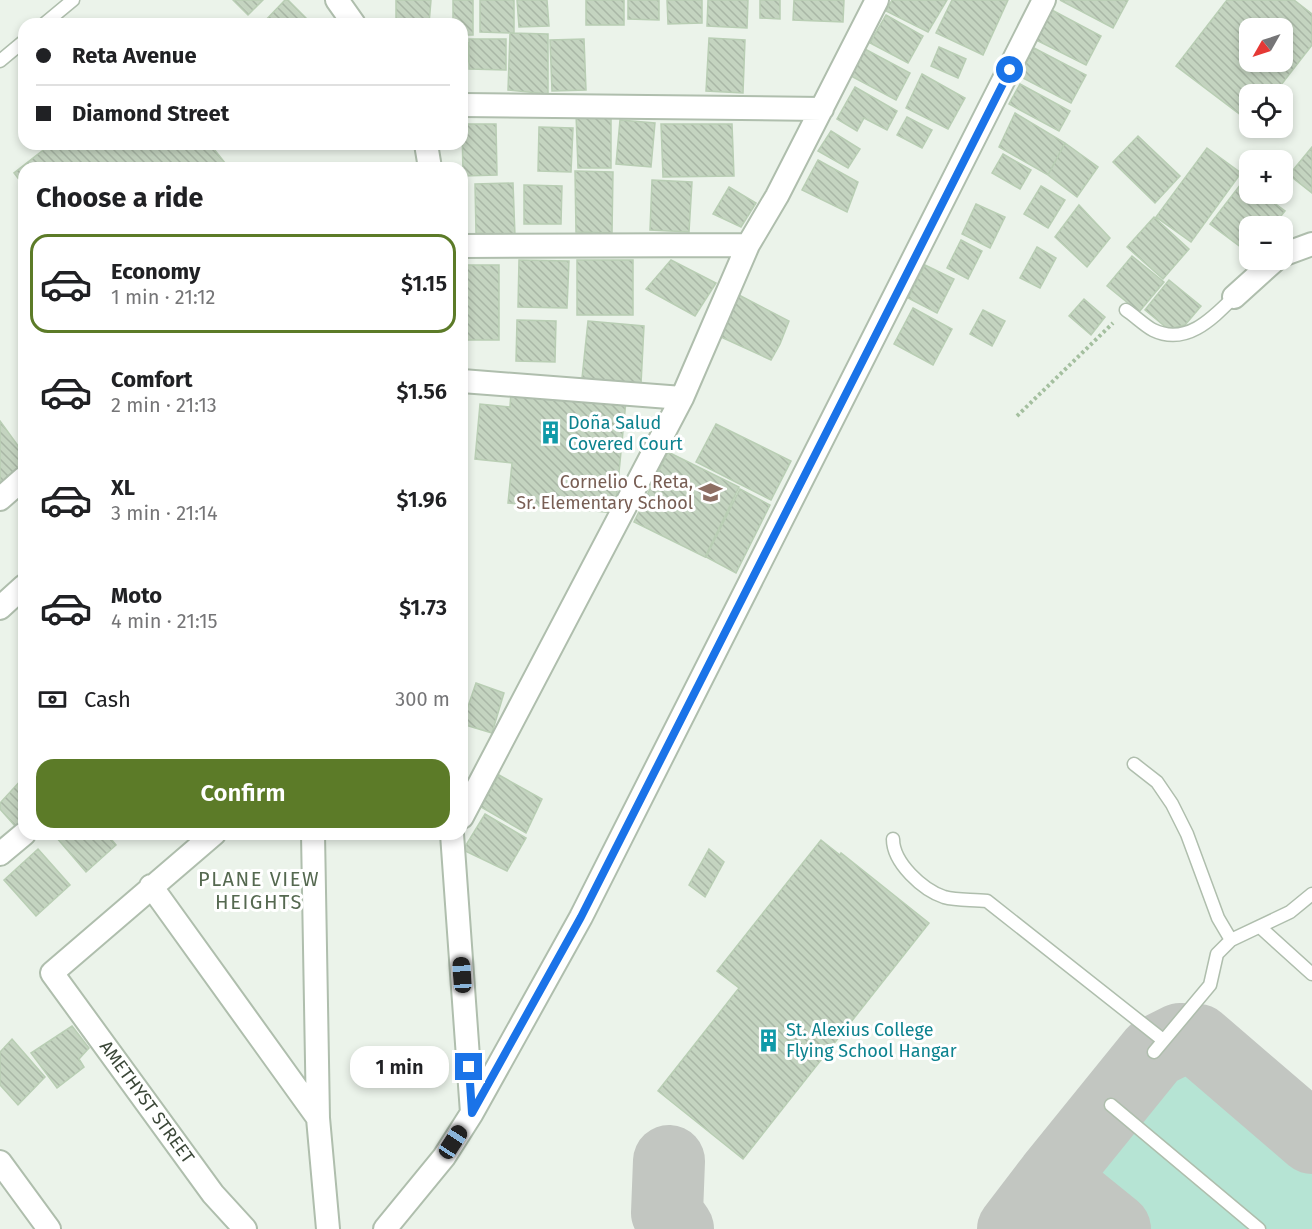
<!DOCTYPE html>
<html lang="en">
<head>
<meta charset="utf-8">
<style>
  body { margin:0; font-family:"Fira Sans",sans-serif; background:#f6f6f6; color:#202124; height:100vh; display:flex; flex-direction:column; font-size:22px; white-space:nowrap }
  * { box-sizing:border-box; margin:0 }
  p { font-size:20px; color:#757577 }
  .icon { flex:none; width:33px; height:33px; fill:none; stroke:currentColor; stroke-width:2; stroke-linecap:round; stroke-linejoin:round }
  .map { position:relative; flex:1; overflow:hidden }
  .side { position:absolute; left:18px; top:162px; width:450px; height:678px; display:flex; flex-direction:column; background:#fff; border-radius:18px; box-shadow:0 3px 9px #0003 }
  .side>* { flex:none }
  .guide { position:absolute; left:18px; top:18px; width:450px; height:132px; border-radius:18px; box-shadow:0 3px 9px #0003; display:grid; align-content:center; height:132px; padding:0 18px; background:#fff }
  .needle { width:39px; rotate:231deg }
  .controls { position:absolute; left:1239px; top:18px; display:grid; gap:12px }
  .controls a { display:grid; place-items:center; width:54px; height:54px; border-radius:12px; background:#fff; box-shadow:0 3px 9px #0003; font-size:30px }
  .end { position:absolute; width:27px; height:27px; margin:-14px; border:8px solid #1a73e8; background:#fff; box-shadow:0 0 0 3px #fff }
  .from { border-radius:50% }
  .bubble { position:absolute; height:42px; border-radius:18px; background:#fff; box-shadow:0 3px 9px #0003; font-size:20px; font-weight:600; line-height:42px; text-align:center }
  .car { position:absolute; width:18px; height:36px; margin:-18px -9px; border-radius:8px; box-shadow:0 0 4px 2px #0007; background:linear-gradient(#222 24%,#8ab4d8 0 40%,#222 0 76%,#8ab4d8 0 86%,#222 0) }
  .guide b { display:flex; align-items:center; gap:21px; height:57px; font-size:22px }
  .guide b+b { border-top:2px solid #e0e0e0 }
  .guide i { width:15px; height:15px; background:#202124 }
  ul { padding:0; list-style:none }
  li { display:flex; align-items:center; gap:18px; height:99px; margin:0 12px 9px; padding:0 6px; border:3px solid transparent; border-radius:18px }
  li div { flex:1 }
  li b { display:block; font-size:22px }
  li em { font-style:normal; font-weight:600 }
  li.selected { border-color:#5c7b28 }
  li>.icon { width:54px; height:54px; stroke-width:1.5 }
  h2 { padding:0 18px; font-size:27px; line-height:72px }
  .pay { display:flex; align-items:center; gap:15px; height:66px; padding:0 18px; font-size:22px }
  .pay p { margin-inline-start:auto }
  .primary-button { display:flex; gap:12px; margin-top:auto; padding:12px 18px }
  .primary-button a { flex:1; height:69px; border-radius:18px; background:#5c7b28; color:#fff; font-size:24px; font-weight:600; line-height:69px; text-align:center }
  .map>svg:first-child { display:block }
  .grass { fill:#b6e4d4 }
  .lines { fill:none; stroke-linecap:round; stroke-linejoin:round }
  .taxiway { stroke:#c2c6c1; stroke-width:72 }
  .building { fill:url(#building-back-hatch); stroke:#b9ceb4; stroke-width:1.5; fill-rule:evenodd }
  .service-casing { stroke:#afbead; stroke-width:15 }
  .minor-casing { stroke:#afbead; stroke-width:26 }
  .path { stroke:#a4bf9f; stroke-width:4; stroke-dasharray:3 3; stroke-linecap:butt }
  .service { stroke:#fff; stroke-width:12 }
  .minor { stroke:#fff; stroke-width:22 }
  .route { stroke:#1a73e8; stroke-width:8 }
  .labels { text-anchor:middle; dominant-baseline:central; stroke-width:6; stroke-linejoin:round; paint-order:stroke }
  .culture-label { font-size:18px; fill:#0d838f; stroke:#fff; text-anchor:start }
  .education-label { font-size:18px; fill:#785e54; stroke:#fff; text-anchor:end }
  .street-label { font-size:18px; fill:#3b4738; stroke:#fff }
  .neighbourhood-label { font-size:20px; letter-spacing:1.5px; fill:#556950; stroke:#fff }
</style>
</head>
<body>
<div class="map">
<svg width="1312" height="1229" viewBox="0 0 1312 1229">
  <defs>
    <pattern id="building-back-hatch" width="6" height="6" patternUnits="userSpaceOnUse" patternTransform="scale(1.5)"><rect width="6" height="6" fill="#c4d4c0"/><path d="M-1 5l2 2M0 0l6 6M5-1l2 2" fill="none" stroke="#a9b7a6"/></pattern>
  </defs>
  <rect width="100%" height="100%" fill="#ebf3ea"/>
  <!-- grass -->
  <path class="grass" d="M 1194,1056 L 1209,1062 L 1312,1151 L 1312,1229 L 1131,1229 L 1077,1187 L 1179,1060 Z
    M 1068,1199 L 1105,1229 L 1043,1229 Z"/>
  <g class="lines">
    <!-- taxiway -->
    <path class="taxiway" d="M 669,1161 L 667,1213 L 678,1229
      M 1052,1178 L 1115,1229
      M 1013,1229 L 1052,1178 L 1154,1052 L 1180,1039 L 1198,1040 L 1312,1138"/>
  </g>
  <!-- building -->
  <path class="building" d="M 233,0 L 263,0 L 248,15 Z
    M 285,0 L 288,0 L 307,19 L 302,24 L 262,24 Z
    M 396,0 L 431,0 L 429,24 L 396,24 Z
    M 453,0 L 473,0 L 473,35 L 462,35 L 462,24 L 453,24 Z
    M 480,0 L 514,0 L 514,33 L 480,32 Z
    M 517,0 L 547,0 L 549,26 L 519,27 Z
    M 586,0 L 624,0 L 624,25 L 586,25 Z
    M 628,0 L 659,0 L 659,20 L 628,19 Z
    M 667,0 L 702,0 L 702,23 L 668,24 Z
    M 708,0 L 748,0 L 747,28 L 707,26 Z
    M 760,0 L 780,0 L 780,19 L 760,18 Z
    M 794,0 L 844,0 L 843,22 L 793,20 Z
    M 892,0 L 947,0 L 928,32 L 886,11 Z
    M 952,0 L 1008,0 L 983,55 L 936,33 Z
    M 1060,0 L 1128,0 L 1113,28 Z
    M 1227,0 L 1294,0 L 1312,14 L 1312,45 L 1274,94 L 1250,94 L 1250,122 L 1176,66 ZM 1250,28 L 1282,28 L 1282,62 L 1250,62 Z
    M 1050,9 L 1101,36 L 1086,65 L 1034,39 Z
    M 886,15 L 923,36 L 908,63 L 870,43 Z
    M 510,33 L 548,34 L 548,94 L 508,90 Z
    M 709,38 L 745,40 L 743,93 L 706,91 Z
    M 469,39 L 506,39 L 506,70 L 469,69 Z
    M 584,39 L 586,90 L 552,91 L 550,40 Z
    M 462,42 L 469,43 L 466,80 L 462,80 Z
    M 939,47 L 966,59 L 958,78 L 931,66 Z
    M 863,48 L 910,73 L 896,100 L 849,75 Z
    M 1034,48 L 1086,75 L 1071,103 L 1019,76 Z
    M 922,74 L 965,98 L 948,129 L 906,108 Z
    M 1020,84 L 1070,111 L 1059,131 L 1009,104 Z
    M 855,87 L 897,111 L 887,130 L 864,118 L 857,131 L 837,119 Z
    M 1015,113 L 1065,143 L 1048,175 L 999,147 Z
    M 576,114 L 611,116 L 611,168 L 578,168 Z
    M 907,117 L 932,130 L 922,148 L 897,135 Z
    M 620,120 L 655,123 L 651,167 L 616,164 Z
    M 462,124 L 496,124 L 497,175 L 463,176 Z
    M 661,124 L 732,124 L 734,176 L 663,177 Z
    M 539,127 L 573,128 L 571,172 L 538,171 Z
    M 831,131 L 860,149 L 848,168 L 818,151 Z
    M 1138,136 L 1180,176 L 1155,203 L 1113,162 Z
    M 1065,143 L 1098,167 L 1077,197 L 1048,175 Z
    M 51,144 L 210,144 L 229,168 L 24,168 L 24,186 L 14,173 Z
    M 1312,147 L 1312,193 L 1289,175 Z
    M 1207,148 L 1241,173 L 1191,242 L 1156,217 Z
    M 1003,154 L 1031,170 L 1020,189 L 992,173 Z
    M 818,160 L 858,182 L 847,212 L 802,190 Z
    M 406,163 L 406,168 L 352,168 L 352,165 Z
    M 575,171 L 613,172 L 612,233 L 576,232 Z
    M 652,180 L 692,182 L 689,232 L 650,230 Z
    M 1244,180 L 1250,184 L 1250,194 L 1262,194 L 1285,211 L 1273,226 L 1250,226 L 1250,254 L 1210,224 Z
    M 513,183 L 515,236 L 476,233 L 475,184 Z
    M 524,185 L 562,186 L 561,224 L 524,224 Z
    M 1041,186 L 1065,200 L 1048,228 L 1024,214 Z
    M 729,187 L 756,203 L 741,227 L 713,214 Z
    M 976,204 L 1005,217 L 990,248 L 962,234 Z
    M 1079,205 L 1110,238 L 1087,267 L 1055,237 Z
    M 1154,217 L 1189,249 L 1163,279 L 1127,247 Z
    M 961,240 L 982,251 L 968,279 L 947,268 Z
    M 1037,247 L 1056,258 L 1040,288 L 1020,278 Z
    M 1132,256 L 1164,282 L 1139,312 L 1107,286 Z
    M 519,260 L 569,261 L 567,308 L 518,307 Z
    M 577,260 L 633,260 L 633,315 L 577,315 Z
    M 671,260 L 716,283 L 695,316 L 646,289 Z
    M 462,265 L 499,265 L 499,340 L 462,340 Z
    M 925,265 L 954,279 L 937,313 L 908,298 Z
    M 1169,280 L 1201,306 L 1185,325 L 1168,329 L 1145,310 Z
    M 737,294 L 789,321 L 780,344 L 771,360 L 719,336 Z
    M 1084,299 L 1105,317 L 1091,335 L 1069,316 Z
    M 913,308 L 952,329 L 933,365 L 894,344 Z
    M 983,310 L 1005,321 L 992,346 L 970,334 Z
    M 517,320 L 556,321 L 555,362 L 516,361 Z
    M 588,321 L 644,326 L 641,384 L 582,378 Z
    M 511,390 L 626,401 L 615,513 L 508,503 L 512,463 L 475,459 L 480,404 L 510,407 Z
    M 0,421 L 24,454 L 24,464 L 0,484 Z
    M 716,424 L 791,461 L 771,500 L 696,462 Z
    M 668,452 L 739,487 L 705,557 L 634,522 Z
    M 740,489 L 770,505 L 736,573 L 706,557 Z
    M 476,683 L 504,693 L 492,733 L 462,724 Z
    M 499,775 L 542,799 L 526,833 L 481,807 Z
    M 22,779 L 24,781 L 24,819 L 15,826 L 0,809 L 0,803 Z
    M 485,814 L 526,838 L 507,871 L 463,850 Z
    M 59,834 L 107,834 L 116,845 L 86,872 L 56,837 Z
    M 821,840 L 840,855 L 841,853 L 929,923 L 743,1159 L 658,1091 L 739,988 L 717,971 Z
    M 38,849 L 70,885 L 36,916 L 4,880 Z
    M 709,849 L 724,862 L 705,897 L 689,885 Z
    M 72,1026 L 89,1048 L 79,1059 L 84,1067 L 57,1088 L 31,1053 Z
    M 12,1039 L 45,1077 L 18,1105 L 0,1085 L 0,1052 Z"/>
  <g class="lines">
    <defs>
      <path id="service" d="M 44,24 L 73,0
        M 0,61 L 24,41
        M 1126,310 C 1135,316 1144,325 1153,330 C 1186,346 1212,319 1234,297
        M 1134,764 L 1157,782 L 1172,804 L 1187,834 L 1218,918 L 1231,940
        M 893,839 C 893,863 923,890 944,897 C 958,901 973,899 987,901 L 1163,1040
        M 1260,927 L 1312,974
        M 1154,1052 L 1210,985 L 1217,954 L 1231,940 L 1290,912 L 1312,894
        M 1111,1105 L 1259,1229"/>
      <path id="minor" d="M 337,0 L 354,24
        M 462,105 L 822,109
        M 426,144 L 430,168
        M 462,246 L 748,245
        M 1282,255 L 1312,244
        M 1234,297 L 1275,260
        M 462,381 L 682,398
        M 0,499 L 24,478
        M 0,608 L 24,586
        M 462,817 L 682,398 L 748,245 L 777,196 L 877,0
        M 214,834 L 52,973 L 213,1194 L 245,1229
        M 313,834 L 318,1118 L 328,1229
        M 452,834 L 472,1113
        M 0,854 L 24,834
        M 151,886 L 318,1118
        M 0,1162 L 49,1229
        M 385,1229 L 444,1157 L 472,1113 L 581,917 L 1044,0"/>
    </defs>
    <!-- service casing -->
    <use href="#service" class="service-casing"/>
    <!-- minor casing -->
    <use href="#minor" class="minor-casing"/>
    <!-- path -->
    <path class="path" d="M 1017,416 L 1113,323"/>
    <!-- service -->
    <use href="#service" class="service"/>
    <!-- minor -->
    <use href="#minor" class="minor"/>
  </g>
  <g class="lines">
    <!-- route -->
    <path class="route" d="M 469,1067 L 472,1113 L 581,917 L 1010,70"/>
  </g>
  <!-- icons -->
  <defs>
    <symbol id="building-bare" viewBox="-9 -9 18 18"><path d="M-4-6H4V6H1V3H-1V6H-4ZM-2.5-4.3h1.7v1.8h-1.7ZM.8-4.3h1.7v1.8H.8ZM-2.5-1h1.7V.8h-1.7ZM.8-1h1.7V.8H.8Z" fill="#0f9aa8" stroke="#fff" stroke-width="2.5" paint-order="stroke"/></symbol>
    <symbol id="school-bare" viewBox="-9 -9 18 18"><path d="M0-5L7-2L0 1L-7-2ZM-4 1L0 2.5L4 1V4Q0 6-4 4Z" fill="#8d6e63" stroke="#fff" stroke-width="2.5" paint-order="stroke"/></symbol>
  </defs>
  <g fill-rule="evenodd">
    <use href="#building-bare" x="534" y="416" width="33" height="33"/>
    <use href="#school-bare" x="694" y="476" width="33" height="33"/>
    <use href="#building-bare" x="752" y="1024" width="33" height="33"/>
  </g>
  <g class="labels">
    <!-- culture labels -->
    <g class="culture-label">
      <text x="568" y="423">Doña Salud<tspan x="568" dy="21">Covered Court</tspan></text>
      <text x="786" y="1030">St. Alexius College<tspan x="786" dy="21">Flying School Hangar</tspan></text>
    </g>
    <!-- education labels -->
    <g class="education-label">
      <text x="693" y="482">Cornelio C. Reta,<tspan x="693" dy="21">Sr. Elementary School</tspan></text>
    </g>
    <!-- street labels -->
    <g class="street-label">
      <text transform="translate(147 1102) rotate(54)">AMETHYST STREET</text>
    </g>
    <!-- neighbourhood labels -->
    <g class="neighbourhood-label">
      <text x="259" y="879">PLANE VIEW<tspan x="259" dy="23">HEIGHTS</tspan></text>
    </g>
  </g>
</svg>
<div class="controls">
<a><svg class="needle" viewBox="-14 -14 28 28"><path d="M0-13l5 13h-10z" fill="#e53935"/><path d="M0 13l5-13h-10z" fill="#757577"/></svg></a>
<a><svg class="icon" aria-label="locate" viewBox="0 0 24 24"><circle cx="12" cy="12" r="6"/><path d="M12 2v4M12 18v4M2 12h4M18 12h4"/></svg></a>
<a>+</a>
<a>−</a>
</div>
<i class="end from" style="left:1010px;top:70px"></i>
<i class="end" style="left:469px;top:1067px"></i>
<div class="bubble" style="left:350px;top:1046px;width:99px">1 min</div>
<i class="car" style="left:462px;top:975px;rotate:356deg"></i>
<i class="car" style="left:453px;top:1142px;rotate:33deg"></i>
<div class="guide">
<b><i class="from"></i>Reta Avenue</b>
<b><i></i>Diamond Street</b>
</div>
<section class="side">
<h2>Choose a ride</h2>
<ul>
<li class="selected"><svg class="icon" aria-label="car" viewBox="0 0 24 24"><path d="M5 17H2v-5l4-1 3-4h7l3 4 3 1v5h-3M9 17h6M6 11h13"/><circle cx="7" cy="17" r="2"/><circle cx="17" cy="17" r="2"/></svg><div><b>Economy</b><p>1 min · 21:12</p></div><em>$1.15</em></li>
<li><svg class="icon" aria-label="car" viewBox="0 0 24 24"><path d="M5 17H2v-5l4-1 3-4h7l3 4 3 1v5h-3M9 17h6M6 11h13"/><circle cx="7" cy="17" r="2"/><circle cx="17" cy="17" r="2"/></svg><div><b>Comfort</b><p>2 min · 21:13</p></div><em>$1.56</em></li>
<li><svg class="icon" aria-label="car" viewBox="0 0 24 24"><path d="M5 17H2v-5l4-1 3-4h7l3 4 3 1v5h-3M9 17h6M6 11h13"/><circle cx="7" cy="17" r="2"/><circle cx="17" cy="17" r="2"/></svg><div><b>XL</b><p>3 min · 21:14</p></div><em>$1.96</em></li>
<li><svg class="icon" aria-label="car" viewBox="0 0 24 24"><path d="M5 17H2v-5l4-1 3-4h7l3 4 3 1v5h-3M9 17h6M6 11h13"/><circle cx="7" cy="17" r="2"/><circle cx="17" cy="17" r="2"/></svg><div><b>Moto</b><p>4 min · 21:15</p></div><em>$1.73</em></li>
</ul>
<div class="pay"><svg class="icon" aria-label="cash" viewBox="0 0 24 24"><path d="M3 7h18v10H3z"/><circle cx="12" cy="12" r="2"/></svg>Cash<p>300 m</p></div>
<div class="primary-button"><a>Confirm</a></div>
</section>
</div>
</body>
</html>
